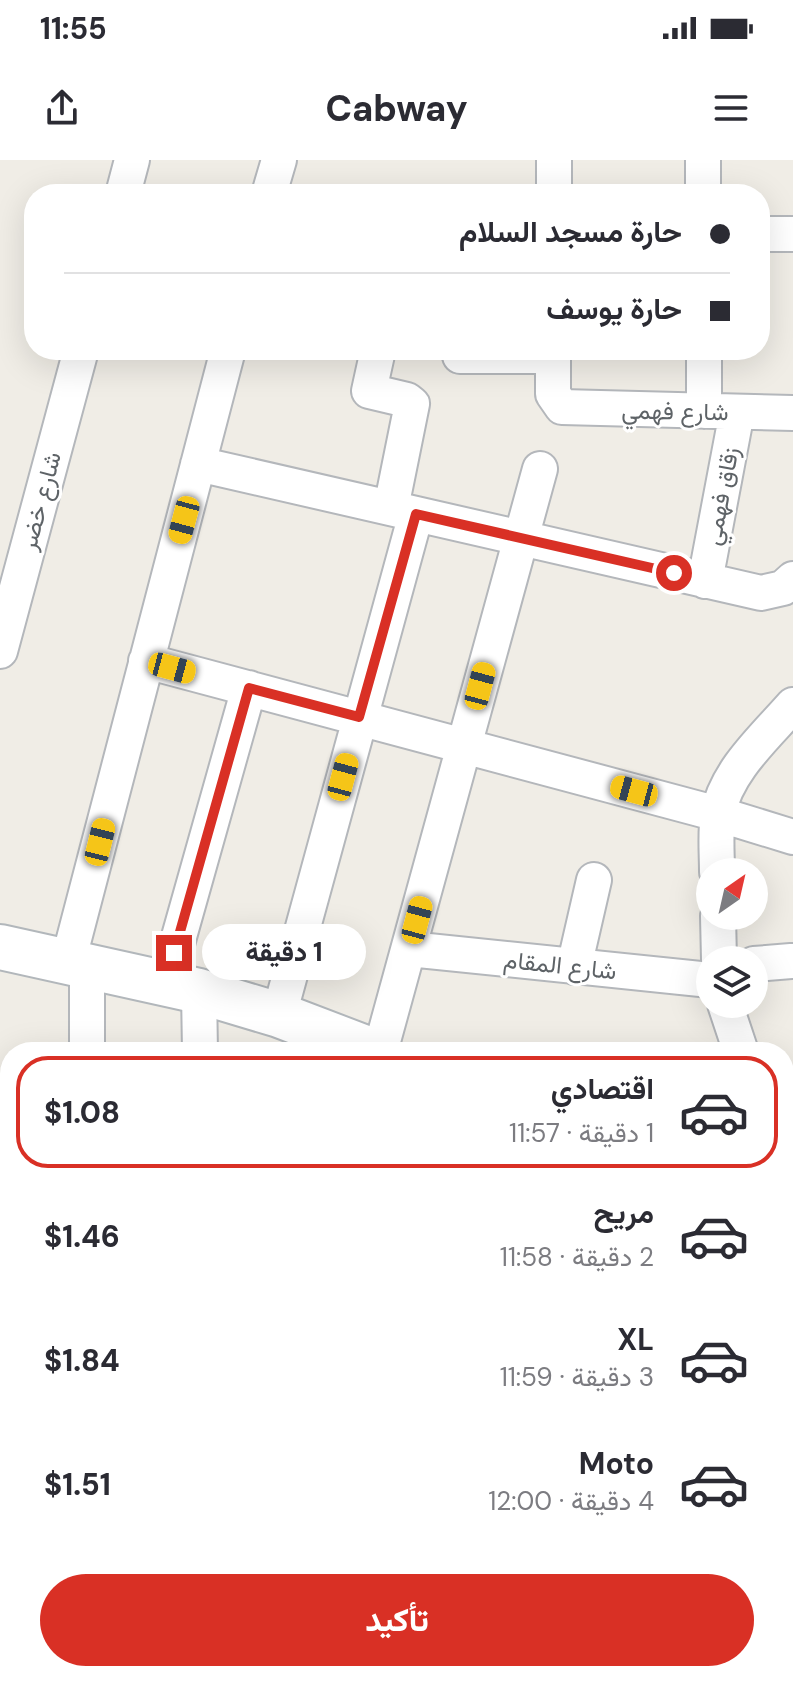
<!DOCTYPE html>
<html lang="ar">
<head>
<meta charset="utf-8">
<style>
  body { margin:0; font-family:"DM Sans",Vazirmatn,sans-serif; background:#f7f7f7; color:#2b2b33; direction:rtl; height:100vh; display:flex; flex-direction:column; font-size:30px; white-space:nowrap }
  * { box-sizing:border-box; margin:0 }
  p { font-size:26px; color:#7c7c81 }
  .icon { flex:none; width:44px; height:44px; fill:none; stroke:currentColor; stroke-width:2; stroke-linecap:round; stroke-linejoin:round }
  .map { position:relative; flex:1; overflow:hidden; direction:ltr }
  .panel { position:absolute; left:0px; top:882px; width:794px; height:640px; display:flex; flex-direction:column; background:#fff; border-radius:32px 32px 0 0; box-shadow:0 8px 32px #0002; direction:rtl }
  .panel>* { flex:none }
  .banner { position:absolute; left:24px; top:24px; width:746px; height:176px; border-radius:32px; box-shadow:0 8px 32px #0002; direction:rtl; display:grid; align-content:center; height:176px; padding:0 40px; background:#fff }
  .needle { width:52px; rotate:34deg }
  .fabs { position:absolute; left:696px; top:698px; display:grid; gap:16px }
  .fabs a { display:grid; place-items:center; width:72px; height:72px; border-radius:50%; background:#fff; box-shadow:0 8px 32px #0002; font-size:40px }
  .end { position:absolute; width:36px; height:36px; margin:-18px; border:10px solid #d93025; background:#fff; box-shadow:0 0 0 4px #fff }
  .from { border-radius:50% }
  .bubble { position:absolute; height:56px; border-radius:28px; background:#fff; box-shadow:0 8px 32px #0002; font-size:26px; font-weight:800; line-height:56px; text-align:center; direction:rtl }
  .car { position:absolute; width:24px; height:48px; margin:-24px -12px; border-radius:10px; box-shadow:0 0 6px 2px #0007; background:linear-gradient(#f5c518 24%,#345 0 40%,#f5c518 0 76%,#345 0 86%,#f5c518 0) }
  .banner b { display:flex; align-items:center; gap:28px; height:76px; font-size:30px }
  .banner b+b { border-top:2px solid #e1e1e2 }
  .banner i { width:20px; height:20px; background:#2b2b33 }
  ul { padding:14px 0 0; list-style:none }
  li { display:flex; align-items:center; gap:24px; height:112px; margin:0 16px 12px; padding:0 24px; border:4px solid transparent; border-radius:32px }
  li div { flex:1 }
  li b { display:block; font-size:30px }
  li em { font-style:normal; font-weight:800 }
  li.on { border-color:#d93025 }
  li>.icon { width:72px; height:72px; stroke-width:1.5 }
  .primary-button { display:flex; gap:16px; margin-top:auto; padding:16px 40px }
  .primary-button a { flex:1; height:92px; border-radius:48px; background:#d93025; color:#fff; font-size:32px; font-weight:800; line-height:92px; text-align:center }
  .status { display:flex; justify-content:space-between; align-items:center; height:56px; padding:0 40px; background:#fff; direction:ltr }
  .status svg { height:22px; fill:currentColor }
  header { display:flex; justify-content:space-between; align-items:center; height:104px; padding:0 40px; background:#fff; font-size:36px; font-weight:800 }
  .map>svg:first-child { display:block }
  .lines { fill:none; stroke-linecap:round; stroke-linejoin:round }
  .street-casing { stroke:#b4b7bb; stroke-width:38 }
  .secondary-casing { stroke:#b2b7bb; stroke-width:48 }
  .street { stroke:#fff; stroke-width:34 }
  .secondary { stroke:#fff; stroke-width:44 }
  .route { stroke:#d93025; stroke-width:10 }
  .labels { text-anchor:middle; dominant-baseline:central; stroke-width:6; stroke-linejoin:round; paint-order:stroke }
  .street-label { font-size:24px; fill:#5e6367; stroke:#fff }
</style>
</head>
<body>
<div class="status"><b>11:55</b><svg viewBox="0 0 49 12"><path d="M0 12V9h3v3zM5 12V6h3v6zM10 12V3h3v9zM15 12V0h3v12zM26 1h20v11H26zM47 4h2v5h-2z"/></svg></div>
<header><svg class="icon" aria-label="menu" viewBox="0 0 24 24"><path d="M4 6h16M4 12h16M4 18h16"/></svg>Cabway<svg class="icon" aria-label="share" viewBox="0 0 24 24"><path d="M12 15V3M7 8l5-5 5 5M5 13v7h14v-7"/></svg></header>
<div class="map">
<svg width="793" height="1522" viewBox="0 0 793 1522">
  <rect width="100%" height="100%" fill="#f0ede6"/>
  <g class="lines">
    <defs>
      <path id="street" d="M 123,34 L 132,0
        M 269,34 L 279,0
        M 554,34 L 554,0
        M 703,34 L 703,0
        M 760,74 L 793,74
        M 378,190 L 369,231 L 407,240 L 412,244 L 391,348
        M 553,190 L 553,234 L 562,247 L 793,253
        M 704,190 L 704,251
        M 460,196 L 553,196
        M 198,304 L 761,433 L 783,428 L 793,419
        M 705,421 L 737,252
        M 0,491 L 81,190
        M 146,501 L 718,654 L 793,677
        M 717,712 C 717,693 715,673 718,654 C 726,611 765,577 793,545
        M 718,756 L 719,800
        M 409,789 L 710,820
        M 68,802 L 228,190
        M 754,804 L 791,801
        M 87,807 L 87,892
        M 574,807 L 594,720
        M 166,823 L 249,528
        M 199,831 L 200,892
        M 725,844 L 741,892
        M 279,855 L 416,354
        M 380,892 L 540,309
        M 784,955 L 793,965
        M 784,1509 L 793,1508
        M 91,1512 L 91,1522
        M 209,1512 L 209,1522
        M 322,1522 L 323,1512
        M 461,1522 L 461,1512
        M 689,1522 L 759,1512"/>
      <path id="secondary" d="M 0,787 L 199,831 L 279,855 L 376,892"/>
    </defs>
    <!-- street casing -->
    <use href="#street" class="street-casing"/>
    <!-- secondary casing -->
    <use href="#secondary" class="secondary-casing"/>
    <!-- street -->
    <use href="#street" class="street"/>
    <!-- secondary -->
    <use href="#secondary" class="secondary"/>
  </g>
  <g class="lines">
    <!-- route -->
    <path class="route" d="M 174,793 L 249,528 L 359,557 L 416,354 L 674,413"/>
  </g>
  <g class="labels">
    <!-- street labels -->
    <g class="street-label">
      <text transform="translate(675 251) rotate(1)">شارع فهمي</text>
      <text transform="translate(721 336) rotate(-79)">زقاق فهمي</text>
      <text transform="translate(40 341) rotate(-75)">شارع خضر</text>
      <text transform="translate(560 805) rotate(6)">شارع المقام</text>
    </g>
  </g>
</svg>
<div class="fabs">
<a><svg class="needle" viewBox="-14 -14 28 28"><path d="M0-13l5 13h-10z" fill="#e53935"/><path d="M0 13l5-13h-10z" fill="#7c7c81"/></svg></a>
<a><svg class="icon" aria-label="layers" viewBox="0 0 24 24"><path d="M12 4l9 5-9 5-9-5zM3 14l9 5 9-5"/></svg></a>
</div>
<i class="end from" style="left:674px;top:413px"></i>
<i class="end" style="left:174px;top:793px"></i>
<div class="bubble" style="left:202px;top:764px;width:164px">1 دقيقة</div>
<i class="car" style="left:184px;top:360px;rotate:195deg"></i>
<i class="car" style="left:172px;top:508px;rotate:105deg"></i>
<i class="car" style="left:480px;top:526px;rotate:15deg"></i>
<i class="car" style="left:343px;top:617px;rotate:15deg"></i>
<i class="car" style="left:634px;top:631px;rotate:285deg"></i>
<i class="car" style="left:100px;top:682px;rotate:14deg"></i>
<i class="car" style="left:417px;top:760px;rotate:15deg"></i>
<div class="banner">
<b><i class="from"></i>حارة مسجد السلام</b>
<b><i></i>حارة يوسف</b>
</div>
<section class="panel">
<ul>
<li class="on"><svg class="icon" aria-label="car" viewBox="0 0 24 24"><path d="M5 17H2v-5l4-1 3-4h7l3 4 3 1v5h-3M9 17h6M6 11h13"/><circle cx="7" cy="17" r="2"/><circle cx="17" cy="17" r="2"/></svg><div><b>اقتصادي</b><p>1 دقيقة · 11:57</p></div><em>$1.08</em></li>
<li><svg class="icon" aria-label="car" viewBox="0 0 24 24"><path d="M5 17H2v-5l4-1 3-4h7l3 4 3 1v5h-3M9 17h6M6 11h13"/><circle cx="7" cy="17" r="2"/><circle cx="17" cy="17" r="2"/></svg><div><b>مريح</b><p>2 دقيقة · 11:58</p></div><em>$1.46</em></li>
<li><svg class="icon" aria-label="car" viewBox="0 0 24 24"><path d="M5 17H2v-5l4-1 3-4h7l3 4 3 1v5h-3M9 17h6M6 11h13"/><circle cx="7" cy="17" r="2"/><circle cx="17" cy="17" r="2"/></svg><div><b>XL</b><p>3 دقيقة · 11:59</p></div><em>$1.84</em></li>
<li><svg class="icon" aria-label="car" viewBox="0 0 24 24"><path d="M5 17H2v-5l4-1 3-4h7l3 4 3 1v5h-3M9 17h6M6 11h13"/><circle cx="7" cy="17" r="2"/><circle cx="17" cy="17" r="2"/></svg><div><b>Moto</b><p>4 دقيقة · 12:00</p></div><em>$1.51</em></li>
</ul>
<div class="primary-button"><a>تأكيد</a></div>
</section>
</div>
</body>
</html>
